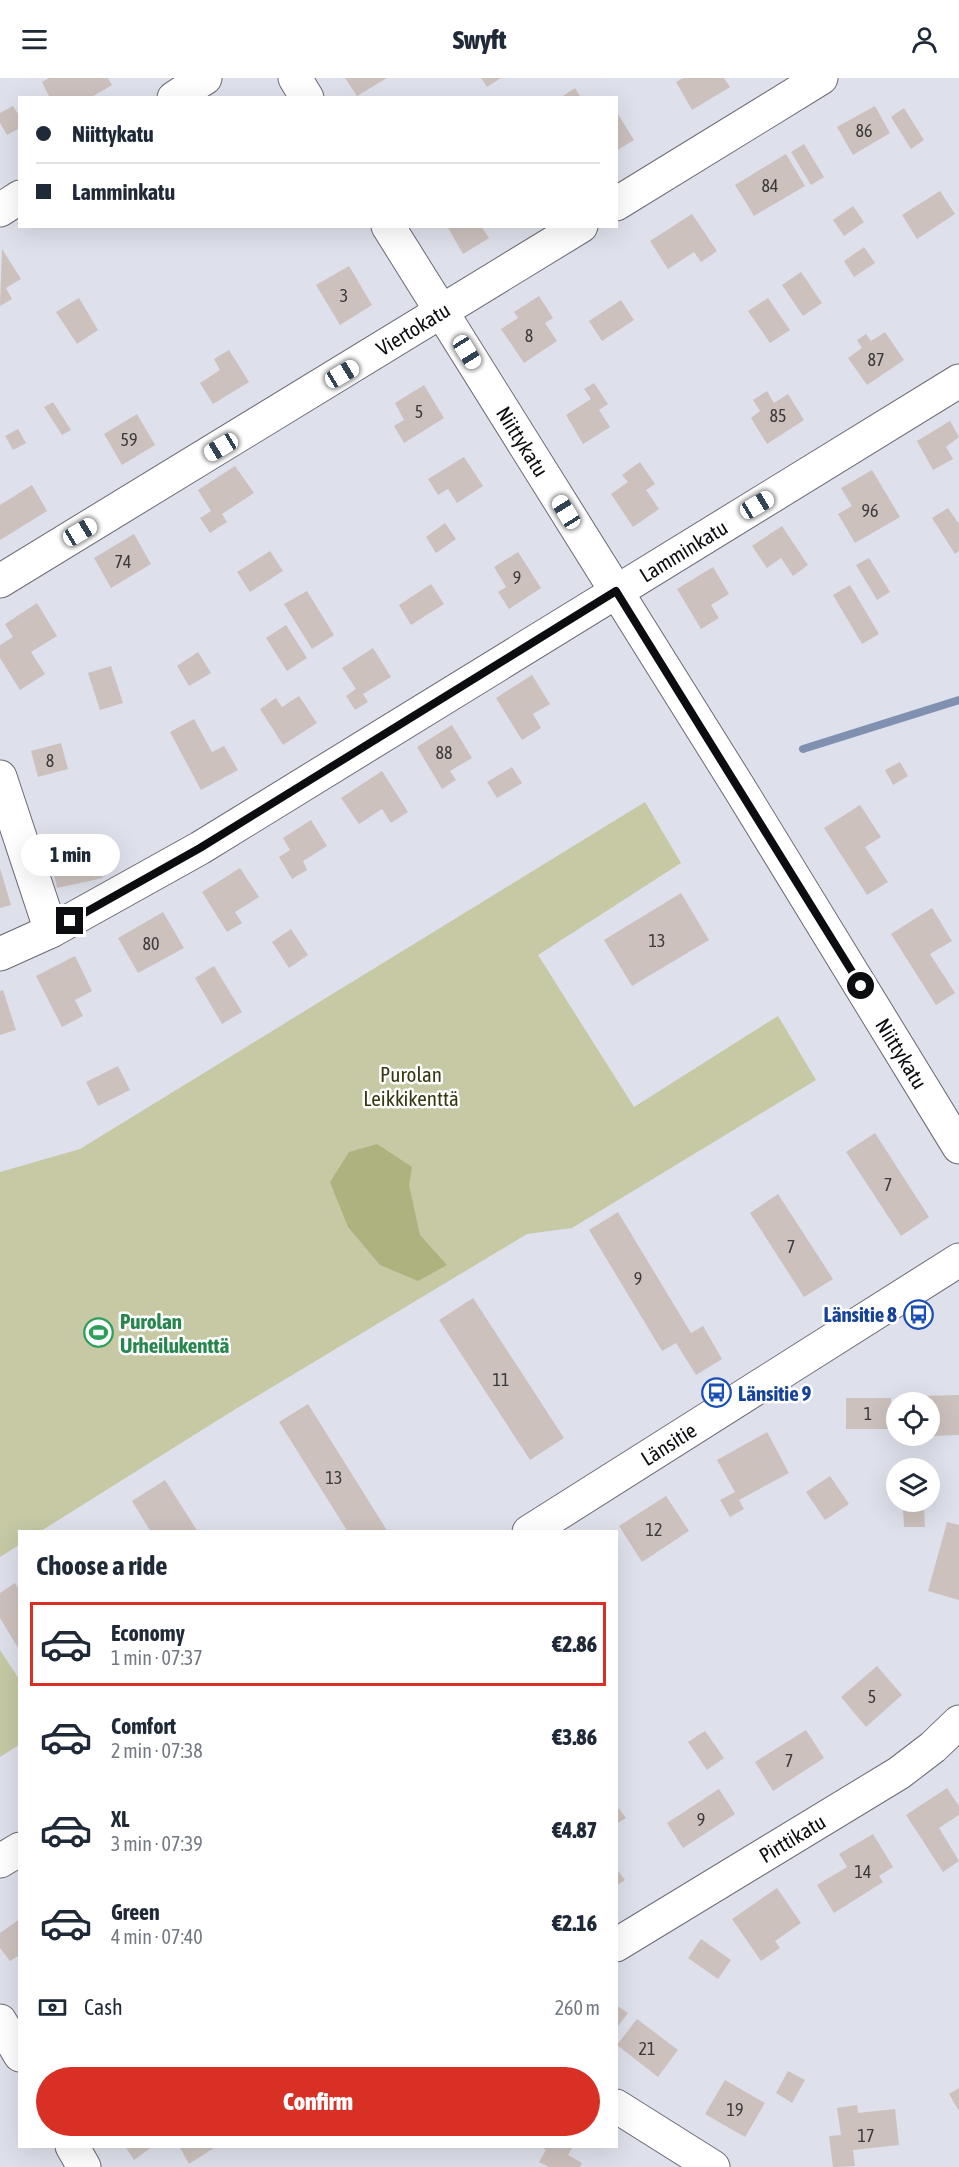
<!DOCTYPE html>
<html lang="en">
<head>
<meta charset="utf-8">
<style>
  body { margin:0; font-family:"Asap Condensed",sans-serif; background:#f2f2f3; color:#1f2937; height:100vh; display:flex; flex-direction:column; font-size:22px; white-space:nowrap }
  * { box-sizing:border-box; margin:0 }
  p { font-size:20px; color:#747a83 }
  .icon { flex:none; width:33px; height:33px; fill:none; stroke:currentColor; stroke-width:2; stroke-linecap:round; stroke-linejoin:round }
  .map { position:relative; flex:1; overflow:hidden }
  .side { position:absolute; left:18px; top:1452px; width:600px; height:618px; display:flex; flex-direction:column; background:#fff; border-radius:0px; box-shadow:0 6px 24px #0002 }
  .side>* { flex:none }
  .banner { position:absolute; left:18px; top:18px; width:600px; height:132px; border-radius:0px; box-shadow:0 6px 24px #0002; display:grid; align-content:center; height:132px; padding:0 18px; background:#fff }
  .fabs { position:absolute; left:886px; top:1314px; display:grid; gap:12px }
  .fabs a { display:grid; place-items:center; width:54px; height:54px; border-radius:50%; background:#fff; box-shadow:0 6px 24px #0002; font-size:30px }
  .end { position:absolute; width:27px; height:27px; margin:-14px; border:8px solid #0c0d10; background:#fff; box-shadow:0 0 0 3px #fff }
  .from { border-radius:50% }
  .bubble { position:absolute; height:42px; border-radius:21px; background:#fff; box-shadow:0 6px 24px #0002; font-size:20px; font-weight:800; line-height:42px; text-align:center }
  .car { position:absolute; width:18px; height:36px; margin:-18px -9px; border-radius:8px; box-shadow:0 0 4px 2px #0007; background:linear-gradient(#fff 24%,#345 0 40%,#fff 0 76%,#345 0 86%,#fff 0) }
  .banner b { display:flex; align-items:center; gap:21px; height:57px; font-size:22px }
  .banner b+b { border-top:2px solid #e0e1e3 }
  .banner i { width:15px; height:15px; background:#1f2937 }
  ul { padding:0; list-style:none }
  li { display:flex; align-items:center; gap:18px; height:84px; margin:0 12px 9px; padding:0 6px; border:3px solid transparent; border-radius:0px }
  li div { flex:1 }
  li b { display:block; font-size:22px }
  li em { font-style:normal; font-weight:800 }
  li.selected { border-color:#d93025 }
  li>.icon { width:54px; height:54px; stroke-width:1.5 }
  h2 { padding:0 18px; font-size:27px; line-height:72px }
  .pay { display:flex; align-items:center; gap:15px; height:66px; padding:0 18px; font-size:22px }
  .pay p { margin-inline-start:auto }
  .cta { display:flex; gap:12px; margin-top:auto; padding:12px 18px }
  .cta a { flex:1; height:69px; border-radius:36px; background:#d93025; color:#fff; font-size:24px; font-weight:800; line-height:69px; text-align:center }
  header { display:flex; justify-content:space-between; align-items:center; height:78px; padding:0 18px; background:#fff; font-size:27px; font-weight:800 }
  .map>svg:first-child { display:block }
  .green { fill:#c6c9a4 }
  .forest { fill:#aeb27f }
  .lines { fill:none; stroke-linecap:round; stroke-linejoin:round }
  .stream { stroke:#8090b1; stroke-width:8 }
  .building { fill:#ccc1bd }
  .minor-casing { stroke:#6a6b74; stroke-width:35 }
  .minor { stroke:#fff; stroke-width:33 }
  .route { stroke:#0c0d10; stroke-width:8 }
  .labels { text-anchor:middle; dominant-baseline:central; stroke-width:5; stroke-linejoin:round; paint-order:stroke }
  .number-label { font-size:18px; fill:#3c3a3b }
  .street-label { font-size:21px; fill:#0c0d10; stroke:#fff }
  .park-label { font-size:21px; fill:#36380f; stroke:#fff }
  .transit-label { font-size:21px; font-weight:bold; fill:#164399; stroke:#fff; text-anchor:end }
  .leisure-label { font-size:21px; font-weight:bold; fill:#27864d; stroke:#fff; text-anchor:start }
</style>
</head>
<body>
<header><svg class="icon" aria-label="menu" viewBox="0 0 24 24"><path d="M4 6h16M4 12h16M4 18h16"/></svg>Swyft<svg class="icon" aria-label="person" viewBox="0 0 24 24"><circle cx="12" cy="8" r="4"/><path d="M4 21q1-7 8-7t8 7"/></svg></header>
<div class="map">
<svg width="959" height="2089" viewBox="0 0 959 2089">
  <rect width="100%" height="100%" fill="#dee0eb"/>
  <!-- green -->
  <path class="green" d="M 645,724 L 681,785 L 538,877 L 634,1029 L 778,938 L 816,1002 L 572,1150 L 527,1156 L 229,1335 L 41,1453 L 20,1454 L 19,1467 L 0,1479 L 0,1094 L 80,1071 Z
    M 0,1572 L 19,1601 L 19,1667 L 0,1679 Z"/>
  <!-- forest -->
  <path class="forest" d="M 377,1066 L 412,1089 L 409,1107 L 420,1157 L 447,1187 L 418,1203 L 380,1187 L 348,1149 L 330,1104 L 349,1074 Z"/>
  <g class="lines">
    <!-- stream -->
    <path class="stream" d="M 803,671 L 959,622"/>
  </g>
  <!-- building -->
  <path class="building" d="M 49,0 L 108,0 L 112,7 L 90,20 L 50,20 L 42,4 Z
    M 345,0 L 387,0 L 357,18 Z
    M 481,0 L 501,0 L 487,9 Z
    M 683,0 L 724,0 L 730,9 L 692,32 L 676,4 Z
    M 575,10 L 581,20 L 560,20 Z
    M 13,28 L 20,39 L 20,50 L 7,57 L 0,45 L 0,35 Z
    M 875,28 L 890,55 L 853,77 L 837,49 Z
    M 904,30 L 924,62 L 911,71 L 891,39 Z
    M 616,33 L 634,62 L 616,73 Z
    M 804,66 L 824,99 L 811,107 L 791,74 Z
    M 786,76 L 805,108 L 754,138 L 735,107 Z
    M 940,113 L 955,136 L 917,161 L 902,137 Z
    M 853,128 L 864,144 L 844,158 L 833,142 Z
    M 692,136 L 717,173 L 701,184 L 694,174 L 668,191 L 650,163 Z
    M 447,148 L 481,148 L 489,160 L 463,176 Z
    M 864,169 L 875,185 L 854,199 L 844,183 Z
    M 2,171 L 21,201 L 6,210 L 12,221 L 0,228 Z
    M 349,188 L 372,227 L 340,247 L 316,207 Z
    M 801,194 L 822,225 L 803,238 L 782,207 Z
    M 539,218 L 553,240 L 545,245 L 557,263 L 524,285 L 501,251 L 518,240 L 514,234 Z
    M 79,220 L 98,252 L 77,266 L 56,234 Z
    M 768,220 L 790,252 L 770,265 L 748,233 Z
    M 621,222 L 634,242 L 602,263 L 589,243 Z
    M 885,254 L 904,282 L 867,307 L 848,280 L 862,270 L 857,262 L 866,256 L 871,263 Z
    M 229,272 L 249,304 L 213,326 L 200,305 L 220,292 L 214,281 Z
    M 594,305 L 608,326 L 599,332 L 610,349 L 583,366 L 566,337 L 591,321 L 584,311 Z
    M 424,307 L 444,340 L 404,365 L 394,348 L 404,342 L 395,325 Z
    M 767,313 L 774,325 L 788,316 L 804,342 L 767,366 L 751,340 L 760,333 L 753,322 Z
    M 53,324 L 71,352 L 62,357 L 44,329 Z
    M 137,336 L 155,367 L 122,387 L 104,356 Z
    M 950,343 L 959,359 L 946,369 L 953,381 L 933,392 L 917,363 Z
    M 18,351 L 26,365 L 13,372 L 5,358 Z
    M 464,379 L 483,408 L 457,425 L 448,411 L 438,417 L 428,401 Z
    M 640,384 L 655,406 L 646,412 L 659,431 L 633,449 L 611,416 L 628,404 L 622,397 Z
    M 235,388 L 254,415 L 222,436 L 227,444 L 210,455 L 200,440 L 211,433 L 198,412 Z
    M 872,392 L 900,439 L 855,465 L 838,436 L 852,428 L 841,410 Z
    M 32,407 L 47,433 L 0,462 L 0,427 Z
    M 948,430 L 959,446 L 959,473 L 955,476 L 932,440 Z
    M 445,445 L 456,461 L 436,475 L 426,459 Z
    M 782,448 L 808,487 L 793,498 L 781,480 L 767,490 L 752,468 Z
    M 134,456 L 151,486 L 111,510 L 94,480 Z
    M 270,473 L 283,493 L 250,514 L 237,494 Z
    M 518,474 L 541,510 L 509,531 L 498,514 L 506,509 L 494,489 Z
    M 869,480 L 890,514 L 877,522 L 856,487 Z
    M 713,489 L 729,516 L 711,527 L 719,540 L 701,551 L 677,511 Z
    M 431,506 L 444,526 L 411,547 L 399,527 Z
    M 850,507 L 879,556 L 862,566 L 833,517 Z
    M 307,513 L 334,557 L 312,571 L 284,526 Z
    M 37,525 L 57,558 L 31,574 L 45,596 L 20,612 L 0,580 L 0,567 L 13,559 L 5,546 Z
    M 286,547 L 307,580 L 287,593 L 266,560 Z
    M 373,570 L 391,599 L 363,616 L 368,624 L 355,632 L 346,618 L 356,611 L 342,590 Z
    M 198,574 L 211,595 L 189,608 L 177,588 Z
    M 111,588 L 123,625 L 100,632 L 88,595 Z
    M 532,597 L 550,626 L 533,636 L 541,650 L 522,662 L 496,620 Z
    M 299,618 L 317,645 L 283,667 L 260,631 L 276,620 L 282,629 Z
    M 194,641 L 212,674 L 224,668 L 238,692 L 201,712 L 170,654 Z
    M 452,647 L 472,680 L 450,693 L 456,702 L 442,711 L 417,669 Z
    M 61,665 L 68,691 L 38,699 L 31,673 Z
    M 900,684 L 908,698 L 893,707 L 885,692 Z
    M 512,689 L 522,705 L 497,720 L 487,704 Z
    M 382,693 L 408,734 L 391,745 L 382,731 L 359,746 L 341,720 Z
    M 860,727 L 881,759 L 865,769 L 888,804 L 867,817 L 824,750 Z
    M 311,742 L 327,768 L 303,783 L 307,792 L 292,801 L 279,779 L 290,772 L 283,760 Z
    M 95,762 L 103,800 L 57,810 L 49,772 Z
    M 0,790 L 11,827 L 0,830 Z
    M 240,790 L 259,819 L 235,834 L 242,845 L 227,854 L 202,814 Z
    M 681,815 L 709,862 L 632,908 L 604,862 Z
    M 932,830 L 952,863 L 930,876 L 955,915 L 936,927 L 891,856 Z
    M 163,834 L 184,870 L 138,895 L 118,860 Z
    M 291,851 L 308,877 L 289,890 L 272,864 Z
    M 75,878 L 92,913 L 75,922 L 83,938 L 62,949 L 36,898 Z
    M 214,888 L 242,934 L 222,946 L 195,900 Z
    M 3,912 L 16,952 L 0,957 L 0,913 Z
    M 118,988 L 130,1012 L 98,1028 L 86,1004 Z
    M 875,1055 L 929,1139 L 901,1158 L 846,1074 Z
    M 778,1116 L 833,1201 L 804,1219 L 750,1135 Z
    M 618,1134 L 691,1255 L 703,1248 L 722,1281 L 696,1297 L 676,1265 L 662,1273 L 589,1152 Z
    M 473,1220 L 564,1360 L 530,1382 L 439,1242 Z
    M 959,1317 L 959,1357 L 930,1358 L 930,1324 L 921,1324 L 921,1318 Z
    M 846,1320 L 891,1320 L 891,1351 L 846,1351 Z
    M 308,1326 L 388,1454 L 348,1454 L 279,1344 Z
    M 767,1354 L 789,1395 L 739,1422 L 744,1431 L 730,1439 L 720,1422 L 735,1414 L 717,1382 Z
    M 830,1398 L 849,1426 L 825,1442 L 806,1414 Z
    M 165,1402 L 198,1454 L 151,1454 L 132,1423 Z
    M 666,1418 L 689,1453 L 642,1484 L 619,1448 Z
    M 903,1430 L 924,1430 L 925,1449 L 904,1449 Z
    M 947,1444 L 959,1447 L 959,1522 L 928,1513 Z
    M 15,1505 L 20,1513 L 20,1573 L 0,1540 L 0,1515 Z
    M 877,1588 L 902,1617 L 866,1649 L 841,1619 Z
    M 806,1652 L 824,1680 L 773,1713 L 755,1684 Z
    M 705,1653 L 724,1680 L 707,1692 L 688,1664 Z
    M 947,1710 L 959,1728 L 959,1737 L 939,1750 L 959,1783 L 943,1794 L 906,1737 Z
    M 719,1711 L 735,1736 L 683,1770 L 667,1745 Z
    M 616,1727 L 626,1740 L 616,1746 Z
    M 873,1756 L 893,1789 L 879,1798 L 883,1804 L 834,1835 L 817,1807 L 847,1789 L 839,1776 Z
    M 616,1790 L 625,1802 L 616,1808 Z
    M 777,1810 L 801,1845 L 775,1863 L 780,1870 L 761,1883 L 732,1841 Z
    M 20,1841 L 20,1877 L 10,1883 L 0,1870 L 0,1855 Z
    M 701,1861 L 731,1882 L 718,1901 L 688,1880 Z
    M 616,1927 L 628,1935 L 616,1951 Z
    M 637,1941 L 678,1972 L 658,1999 L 617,1967 Z
    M 788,1993 L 805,2002 L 792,2025 L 776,2015 Z
    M 725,2002 L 765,2025 L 745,2059 L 705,2036 Z
    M 959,2010 L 959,2033 L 949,2016 Z
    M 857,2027 L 858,2035 L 895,2031 L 899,2067 L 853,2072 L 855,2088 L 833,2089 L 829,2058 L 841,2057 L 837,2030 Z
    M 125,2068 L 153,2068 L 134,2082 Z
    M 179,2068 L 217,2068 L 189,2086 Z
    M 540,2068 L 573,2068 L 568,2077 L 582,2085 L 580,2089 L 549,2089 L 539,2084 L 546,2072 Z"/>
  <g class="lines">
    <defs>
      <g id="minor">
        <path d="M 295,0 L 307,20"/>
        <path d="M 174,20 L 205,0"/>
        <path d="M 616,126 L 821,0"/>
        <path d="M 0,132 L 20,119"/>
        <path id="s1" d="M 388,148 L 738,708 L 959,1069"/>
        <path id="s2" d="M 0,503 L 581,148"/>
        <path d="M 0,699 L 51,853"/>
        <path id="s3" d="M 0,876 L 51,853 L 200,770 L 959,303"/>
        <path id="s4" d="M 529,1454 L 959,1182"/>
        <path d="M 0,1783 L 20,1771"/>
        <path id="s5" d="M 616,1867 L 899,1695 L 933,1669 L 959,1644"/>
        <path d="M 0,1943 L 20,1977"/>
        <path d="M 616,2028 L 713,2089"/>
        <path d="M 72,2068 L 84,2089"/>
      </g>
    </defs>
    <!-- minor casing -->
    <use href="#minor" class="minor-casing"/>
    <!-- minor -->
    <use href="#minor" class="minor"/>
  </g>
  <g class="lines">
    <!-- route -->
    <path class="route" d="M 70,843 L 200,770 L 616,513 L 861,908"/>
  </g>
  <!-- icons -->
  <defs>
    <symbol id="bus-ring" viewBox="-11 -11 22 22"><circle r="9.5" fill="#fff" stroke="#1a4fb4" stroke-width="1.5"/><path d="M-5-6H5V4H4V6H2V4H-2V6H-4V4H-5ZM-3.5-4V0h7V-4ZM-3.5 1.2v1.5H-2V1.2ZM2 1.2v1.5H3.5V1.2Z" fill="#1a4fb4"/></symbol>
    <symbol id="stadium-ring" viewBox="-11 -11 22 22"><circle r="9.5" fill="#fff" stroke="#2e9e5b" stroke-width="1.5"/><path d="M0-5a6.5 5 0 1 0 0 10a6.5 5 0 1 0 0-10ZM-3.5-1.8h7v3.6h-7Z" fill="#2e9e5b"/></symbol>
  </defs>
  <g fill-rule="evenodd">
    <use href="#bus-ring" x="902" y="1220" width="33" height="33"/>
    <use href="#stadium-ring" x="82" y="1238" width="33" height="33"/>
    <use href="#bus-ring" x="700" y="1298" width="33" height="33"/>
  </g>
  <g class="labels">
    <!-- number labels -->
    <g class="number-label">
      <text x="864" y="52">86</text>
      <text x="770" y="107">84</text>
      <text x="344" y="217">3</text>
      <text x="529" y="257">8</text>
      <text x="876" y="281">87</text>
      <text x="419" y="333">5</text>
      <text x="778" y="337">85</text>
      <text x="129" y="361">59</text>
      <text x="870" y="432">96</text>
      <text x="123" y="483">74</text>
      <text x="517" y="499">9</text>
      <text x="444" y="674">88</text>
      <text x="50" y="682">8</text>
      <text x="657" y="862">13</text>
      <text x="151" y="865">80</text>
      <text x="888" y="1106">7</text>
      <text x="791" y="1168">7</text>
      <text x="638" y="1200">9</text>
      <text x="501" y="1301">11</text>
      <text x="868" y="1335">1</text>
      <text x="334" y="1399">13</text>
      <text x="654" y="1451">12</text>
      <text x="872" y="1618">5</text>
      <text x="789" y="1682">7</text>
      <text x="701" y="1741">9</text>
      <text x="863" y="1793">14</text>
      <text x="647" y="1970">21</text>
      <text x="735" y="2031">19</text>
      <text x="866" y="2057">17</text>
    </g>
    <!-- street labels -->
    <g class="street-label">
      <text stroke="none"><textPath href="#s2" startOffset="484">Viertokatu</textPath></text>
      <text stroke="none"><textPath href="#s1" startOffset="254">Niittykatu</textPath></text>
      <text stroke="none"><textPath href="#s3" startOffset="794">Lamminkatu</textPath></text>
      <text stroke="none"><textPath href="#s1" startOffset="974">Niittykatu</textPath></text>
      <text stroke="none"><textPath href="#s4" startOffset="165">Länsitie</textPath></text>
      <text stroke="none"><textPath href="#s5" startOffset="206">Pirttikatu</textPath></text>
    </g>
    <!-- park labels -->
    <g class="park-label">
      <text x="411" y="996">Purolan<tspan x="411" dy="24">Leikkikenttä</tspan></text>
    </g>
    <!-- transit labels -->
    <g class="transit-label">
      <text x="897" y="1236">Länsitie 8</text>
      <text x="738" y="1315" text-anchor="start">Länsitie 9</text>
    </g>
    <!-- leisure labels -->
    <g class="leisure-label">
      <text x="120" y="1243">Purolan<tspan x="120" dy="24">Urheilukenttä</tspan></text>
    </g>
  </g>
</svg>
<div class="fabs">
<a><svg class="icon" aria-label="locate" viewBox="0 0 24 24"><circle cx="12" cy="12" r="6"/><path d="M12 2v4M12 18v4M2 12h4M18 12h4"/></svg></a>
<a><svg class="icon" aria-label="layers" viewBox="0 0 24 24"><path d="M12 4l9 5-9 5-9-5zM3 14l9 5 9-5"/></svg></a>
</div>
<i class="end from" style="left:861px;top:908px"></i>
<i class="end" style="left:70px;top:843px"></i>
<div class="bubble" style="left:21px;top:756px;width:99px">1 min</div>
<i class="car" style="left:467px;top:274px;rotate:148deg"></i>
<i class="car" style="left:342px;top:296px;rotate:59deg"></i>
<i class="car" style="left:221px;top:369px;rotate:239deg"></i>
<i class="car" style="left:757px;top:427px;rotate:59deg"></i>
<i class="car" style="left:566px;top:434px;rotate:328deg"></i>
<i class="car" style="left:80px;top:454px;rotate:59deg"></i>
<div class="banner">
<b><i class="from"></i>Niittykatu</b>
<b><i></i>Lamminkatu</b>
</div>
<section class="side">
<h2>Choose a ride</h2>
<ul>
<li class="selected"><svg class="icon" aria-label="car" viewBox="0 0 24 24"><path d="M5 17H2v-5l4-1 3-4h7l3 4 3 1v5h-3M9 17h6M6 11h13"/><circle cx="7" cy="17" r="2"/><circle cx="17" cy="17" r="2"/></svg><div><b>Economy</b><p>1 min · 07:37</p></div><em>€2.86</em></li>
<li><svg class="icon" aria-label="car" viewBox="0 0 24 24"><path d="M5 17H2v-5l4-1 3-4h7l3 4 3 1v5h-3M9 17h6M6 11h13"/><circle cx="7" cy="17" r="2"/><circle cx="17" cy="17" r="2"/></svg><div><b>Comfort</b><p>2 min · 07:38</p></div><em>€3.86</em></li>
<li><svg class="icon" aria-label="car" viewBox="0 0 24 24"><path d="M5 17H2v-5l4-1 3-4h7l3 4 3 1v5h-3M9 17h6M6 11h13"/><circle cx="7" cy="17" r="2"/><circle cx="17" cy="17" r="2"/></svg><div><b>XL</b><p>3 min · 07:39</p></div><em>€4.87</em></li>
<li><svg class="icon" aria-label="car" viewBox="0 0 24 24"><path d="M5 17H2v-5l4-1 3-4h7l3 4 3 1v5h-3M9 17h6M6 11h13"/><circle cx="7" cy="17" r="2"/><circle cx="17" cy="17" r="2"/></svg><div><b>Green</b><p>4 min · 07:40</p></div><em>€2.16</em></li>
</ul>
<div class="pay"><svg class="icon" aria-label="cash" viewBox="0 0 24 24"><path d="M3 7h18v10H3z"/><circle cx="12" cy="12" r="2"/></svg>Cash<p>260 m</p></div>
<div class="cta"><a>Confirm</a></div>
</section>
</div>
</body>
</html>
